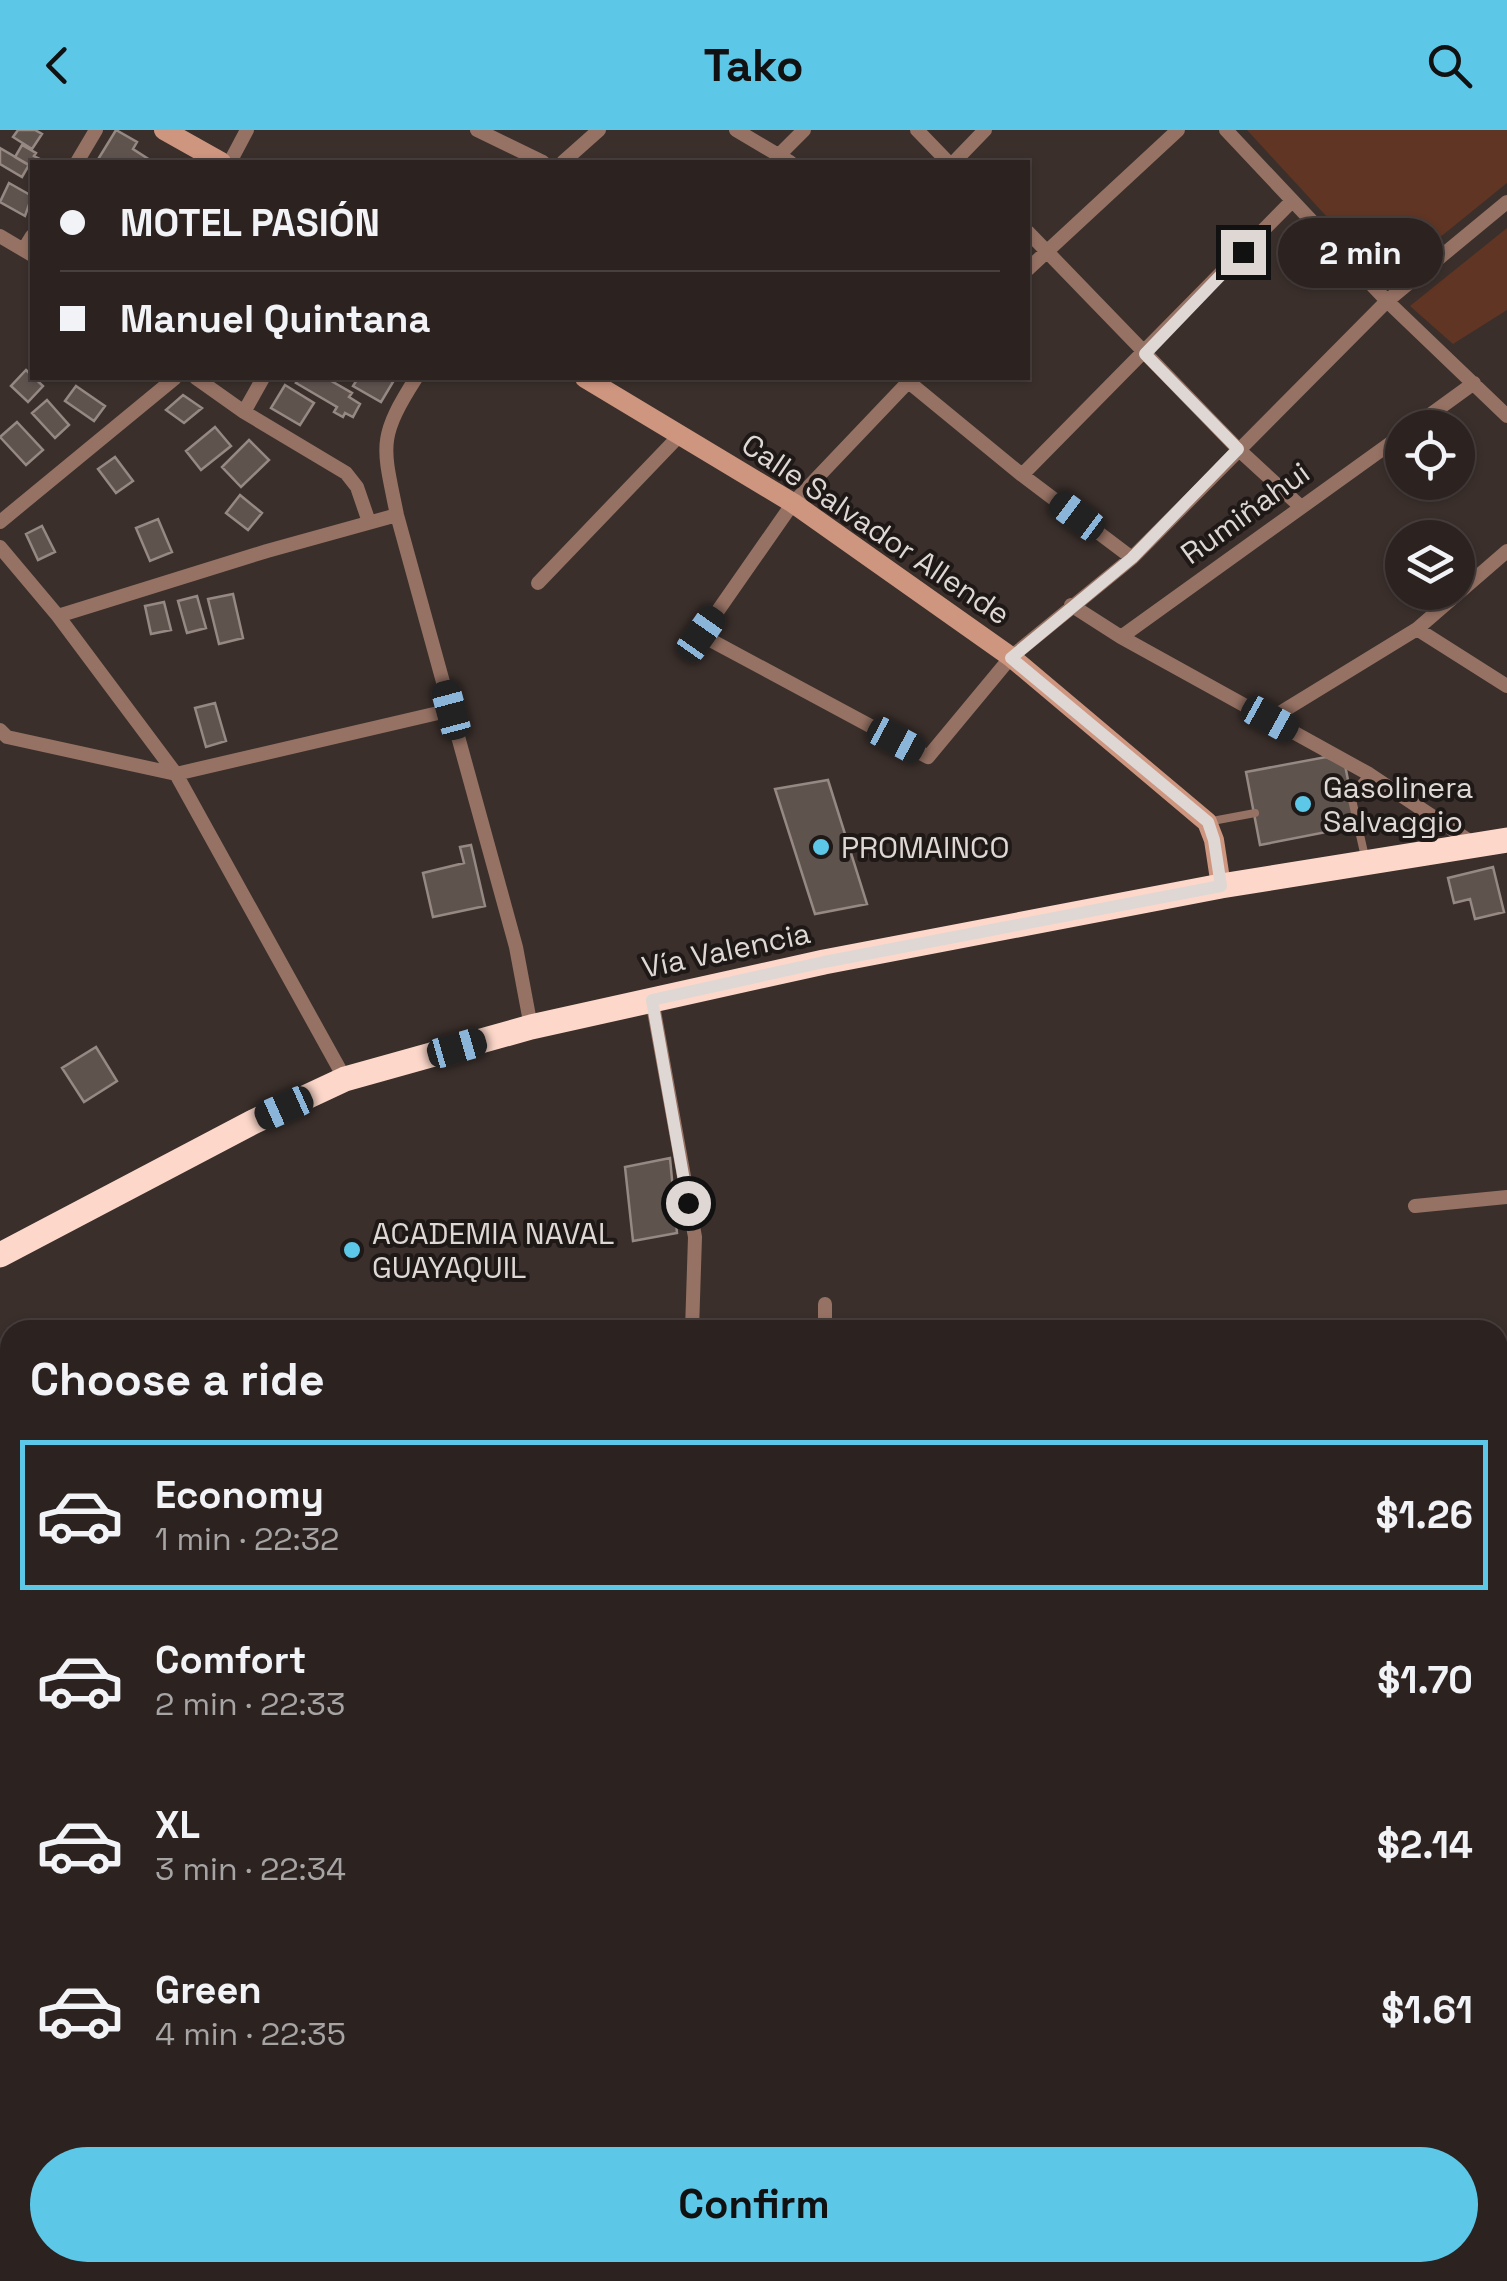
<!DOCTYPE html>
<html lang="en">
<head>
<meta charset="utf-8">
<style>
  body { margin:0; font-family:"Space Grotesk",sans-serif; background:#342b29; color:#f1f3f6; height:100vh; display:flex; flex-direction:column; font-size:38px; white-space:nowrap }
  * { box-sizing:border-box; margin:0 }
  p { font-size:32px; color:#a6a4a5 }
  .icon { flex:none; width:55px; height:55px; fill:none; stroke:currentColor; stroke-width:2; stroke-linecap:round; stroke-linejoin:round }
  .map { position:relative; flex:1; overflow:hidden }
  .sheet { position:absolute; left:0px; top:1190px; width:1508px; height:962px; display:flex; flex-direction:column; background:#2c2320; border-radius:30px 30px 0 0; box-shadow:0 2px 8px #0004,0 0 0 2px #48403e }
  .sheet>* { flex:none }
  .guide { position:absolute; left:30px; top:30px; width:1000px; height:220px; border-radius:0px; box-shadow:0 2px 8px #0004,0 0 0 2px #48403e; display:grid; align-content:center; height:220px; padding:0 30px; background:#2c2320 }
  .fabs { position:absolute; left:1385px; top:280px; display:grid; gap:20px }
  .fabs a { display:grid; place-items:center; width:90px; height:90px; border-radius:50%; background:#2c2320; box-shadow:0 2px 8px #0004,0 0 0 2px #48403e; font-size:50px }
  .end { position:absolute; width:45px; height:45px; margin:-22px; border:12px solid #ded7d4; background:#111; box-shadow:0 0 0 5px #111 }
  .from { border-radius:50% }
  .bubble { position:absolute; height:70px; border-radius:35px; background:#2c2320; box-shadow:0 2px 8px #0004,0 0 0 2px #48403e; font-size:32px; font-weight:800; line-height:70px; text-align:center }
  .car { position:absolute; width:30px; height:60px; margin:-30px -15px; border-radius:12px; box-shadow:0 0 8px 2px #0007; background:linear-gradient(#222 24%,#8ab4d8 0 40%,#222 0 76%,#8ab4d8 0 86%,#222 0) }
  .guide b { display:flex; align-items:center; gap:35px; height:95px; font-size:38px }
  .guide b+b { border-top:2px solid #48403e }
  .guide i { width:25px; height:25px; background:#f1f3f6 }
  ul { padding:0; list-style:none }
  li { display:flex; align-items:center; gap:30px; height:150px; margin:0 20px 15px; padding:0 10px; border:5px solid transparent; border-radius:0px }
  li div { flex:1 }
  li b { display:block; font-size:38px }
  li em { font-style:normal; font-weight:800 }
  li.selected { border-color:#5dc7e8 }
  li>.icon { width:90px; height:90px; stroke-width:1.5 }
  h2 { padding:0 30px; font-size:45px; line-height:120px }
  .cta { display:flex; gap:20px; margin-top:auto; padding:20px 30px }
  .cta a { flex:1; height:115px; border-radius:60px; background:#5dc7e8; color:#111; font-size:40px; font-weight:800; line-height:115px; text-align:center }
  header { display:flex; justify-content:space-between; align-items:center; height:130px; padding:0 30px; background:#5dc7e8; color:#111; font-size:45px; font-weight:800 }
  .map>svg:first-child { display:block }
  .green { fill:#603524 }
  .building { fill:#5f534e; stroke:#968984; stroke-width:2.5 }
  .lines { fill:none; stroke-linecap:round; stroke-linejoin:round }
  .path { stroke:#8e8581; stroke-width:4; stroke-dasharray:10 5; stroke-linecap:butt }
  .lane { stroke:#967264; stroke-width:8 }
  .street { stroke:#967264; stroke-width:14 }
  .secondary { stroke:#ce957f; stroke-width:20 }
  .highway { stroke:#fdd8ca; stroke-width:25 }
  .route { stroke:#ded7d4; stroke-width:12 }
  .poi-dot { fill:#5dc7e8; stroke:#1e1817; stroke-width:4 }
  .labels { text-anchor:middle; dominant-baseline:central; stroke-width:8; stroke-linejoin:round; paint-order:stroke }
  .street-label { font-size:30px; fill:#ded7d4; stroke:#1e1817 }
  .poi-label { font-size:30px; fill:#ded7d4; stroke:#1e1817; text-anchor:start }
</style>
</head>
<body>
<header><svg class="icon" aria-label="back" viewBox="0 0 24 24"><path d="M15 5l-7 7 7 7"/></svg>Tako<svg class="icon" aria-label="search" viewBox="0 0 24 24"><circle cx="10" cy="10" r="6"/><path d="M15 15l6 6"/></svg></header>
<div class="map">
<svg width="1507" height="2151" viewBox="0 0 1507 2151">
  <rect width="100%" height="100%" fill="#3a2f2b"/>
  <!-- green -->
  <path class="green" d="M 1247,0 L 1507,0 L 1507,53 L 1386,151 Z
    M 1507,98 L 1507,180 L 1453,214 L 1410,176 Z"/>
  <!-- building -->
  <path class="building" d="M 18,0 L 35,0 L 42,4 L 32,19 L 13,7 Z
    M 116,0 L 137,12 L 133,19 L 153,32 L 97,31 Z
    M 22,15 L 36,23 L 34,26 L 46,32 L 32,32 L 32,37 L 15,27 Z
    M 0,18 L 29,35 L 22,47 L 0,34 Z
    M 9,53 L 32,66 L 25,86 L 0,72 Z
    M 26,240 L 43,256 L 28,272 L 11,256 Z
    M 300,248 L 326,248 L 352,263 L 349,267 L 360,274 L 353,287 L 345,283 L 343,287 L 334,282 L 337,277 L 296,253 Z
    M 358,248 L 386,248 L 393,252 L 381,272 L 353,256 Z
    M 285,255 L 314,273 L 300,295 L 271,278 Z
    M 76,256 L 105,276 L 94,291 L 65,271 Z
    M 183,265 L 202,278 L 184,293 L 166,280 Z
    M 47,270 L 69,295 L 55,308 L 32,283 Z
    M 17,292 L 43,320 L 26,335 L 0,307 Z
    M 215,297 L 231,316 L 201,340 L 186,321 Z
    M 249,310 L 269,330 L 241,357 L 222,337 Z
    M 115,327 L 133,351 L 116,363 L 98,339 Z
    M 240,365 L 262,383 L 248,400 L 226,383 Z
    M 158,389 L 172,422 L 150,431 L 136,398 Z
    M 42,396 L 55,422 L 38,430 L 26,404 Z
    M 233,464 L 243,508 L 219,514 L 208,469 Z
    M 197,466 L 206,498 L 187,503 L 178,471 Z
    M 164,472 L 171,500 L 151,504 L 145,476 Z
    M 215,573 L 226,611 L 206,617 L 195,578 Z
    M 1326,627 L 1345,635 L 1357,696 L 1260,715 L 1246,642 Z
    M 828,650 L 867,774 L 815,784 L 775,659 Z
    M 471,715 L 485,776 L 433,787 L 423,743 L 464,733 L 460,717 Z
    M 1493,737 L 1504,782 L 1475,789 L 1470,769 L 1454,773 L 1448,748 Z
    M 96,917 L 117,951 L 84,972 L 62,938 Z
    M 670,1028 L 677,1103 L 633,1111 L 625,1037 Z"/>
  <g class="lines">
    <!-- path -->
    <path class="path" d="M 1066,2151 L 1069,2142"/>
    <!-- lane -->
    <path class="lane" d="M 1207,692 L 1255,683
      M 1365,727 L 1351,665 L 1369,644"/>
    <!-- street -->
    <path class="street" d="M 477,0 L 543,32
      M 736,0 L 790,32
      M 917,0 L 948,32
      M 1226,0 L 1387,171 L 1507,286
      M 778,26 L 804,0
      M 77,32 L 96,0
      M 230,32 L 247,0
      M 563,32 L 599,0
      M 954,32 L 985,0
      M 1028,102 L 1238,319 L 1301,377
      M 0,106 L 32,125
      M 24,119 L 32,106
      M 1028,139 L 1178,0
      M 196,248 L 244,282 L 346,343 L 357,357 L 369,392
      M 416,248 C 377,309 383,316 397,385 L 516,817 L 531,897
      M 912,248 L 793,373 L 701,505 L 928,627 L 1011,527 L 1132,428 L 1387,171 L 1507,72
      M 905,249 L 1022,345 L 1132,428
      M 244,282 L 263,248
      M 1412,298 L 1474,253
      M 1022,345 L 1292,71
      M 0,392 L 175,248
      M 0,417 L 58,486 L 176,644
      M 538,453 L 680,305
      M 1071,475 L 1121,507 L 1369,644 L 1474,714
      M 58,486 L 267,421 L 397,385
      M 1417,499 L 1507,556
      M 1121,507 L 1402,305
      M 1270,589 L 1417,499 L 1507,421
      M 0,600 L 7,607 L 176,644
      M 652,870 L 695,1107 L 692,1200
      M 345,949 L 176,644 L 451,580
      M 1415,1076 L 1507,1067
      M 825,1200 L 825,1174
      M 1498,1341 L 1507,1312
      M 1498,1552 L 1507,1554
      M 0,1686 L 10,1683
      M 1498,1820 L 1507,1789
      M 0,1826 L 10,1820
      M 0,1990 L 10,1995
      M 1498,2007 L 1507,2010
      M 344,2142 L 366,2150 L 365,2144
      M 1205,2142 L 1231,2151
      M 0,2148 L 8,2151
      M 366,2150 L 498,2151
      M 72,2151 L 76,2142
      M 223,2151 L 227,2142
      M 597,2151 L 598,2142
      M 757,2151 L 760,2142
      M 911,2151 L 914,2142
      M 1248,2151 L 1250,2142
      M 1394,2151 L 1397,2142"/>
    <!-- secondary -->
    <path class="secondary" d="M 164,0 L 221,32
      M 585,248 L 793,373 L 1011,527 L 1207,692 L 1214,710 L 1221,756"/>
    <!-- highway -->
    <path class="highway" d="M 0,1125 L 253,992 L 345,949 L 531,897 L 824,832 L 1221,756 L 1507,710"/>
  </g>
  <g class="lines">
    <!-- route -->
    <path class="route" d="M 688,1073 L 652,870 L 824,832 L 1221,756 L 1214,710 L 1208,692 L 1011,528 L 1132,428 L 1238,319 L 1145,224 L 1243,122"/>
  </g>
  <!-- markers -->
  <g class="poi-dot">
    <circle cx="1303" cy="674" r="10"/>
    <circle cx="821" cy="717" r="10"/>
    <circle cx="352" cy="1120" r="10"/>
  </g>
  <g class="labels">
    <!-- street labels -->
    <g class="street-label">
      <text transform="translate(1245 383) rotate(-36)">Rumiñahui</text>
      <text transform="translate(876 399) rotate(34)">Calle Salvador Allende</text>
      <text transform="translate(726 820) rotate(-12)">Vía Valencia</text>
    </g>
    <!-- poi labels -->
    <g class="poi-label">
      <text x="1323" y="657">Gasolinera<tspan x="1323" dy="34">Salvaggio</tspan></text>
      <text x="841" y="717">PROMAINCO</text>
      <text x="372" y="1103">ACADEMIA NAVAL<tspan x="372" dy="34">GUAYAQUIL</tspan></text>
    </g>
  </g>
</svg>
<div class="fabs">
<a><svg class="icon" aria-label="locate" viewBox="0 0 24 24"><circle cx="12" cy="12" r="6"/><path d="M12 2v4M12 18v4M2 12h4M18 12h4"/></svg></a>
<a><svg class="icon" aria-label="layers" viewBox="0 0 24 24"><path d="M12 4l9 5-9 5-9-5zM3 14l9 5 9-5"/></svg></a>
</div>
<i class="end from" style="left:688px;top:1073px"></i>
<i class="end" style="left:1243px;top:122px"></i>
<div class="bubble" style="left:1278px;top:88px;width:165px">2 min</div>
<i class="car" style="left:1077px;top:386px;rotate:307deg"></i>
<i class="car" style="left:701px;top:504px;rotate:35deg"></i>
<i class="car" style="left:451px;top:580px;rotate:345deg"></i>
<i class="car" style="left:1270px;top:589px;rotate:119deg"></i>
<i class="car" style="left:896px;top:610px;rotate:118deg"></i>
<i class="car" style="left:457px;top:918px;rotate:74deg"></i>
<i class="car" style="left:284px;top:978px;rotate:246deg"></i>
<div class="guide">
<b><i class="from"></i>MOTEL PASIÓN</b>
<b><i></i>Manuel Quintana</b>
</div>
<section class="sheet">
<h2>Choose a ride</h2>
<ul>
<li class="selected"><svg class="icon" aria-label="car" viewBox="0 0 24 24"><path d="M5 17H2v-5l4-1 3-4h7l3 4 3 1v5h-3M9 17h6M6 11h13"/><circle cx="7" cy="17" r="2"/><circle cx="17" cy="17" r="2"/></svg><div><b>Economy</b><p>1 min · 22:32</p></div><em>$1.26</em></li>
<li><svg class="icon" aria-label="car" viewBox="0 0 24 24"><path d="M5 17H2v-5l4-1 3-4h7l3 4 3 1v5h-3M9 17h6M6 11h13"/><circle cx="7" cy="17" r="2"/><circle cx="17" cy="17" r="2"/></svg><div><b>Comfort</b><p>2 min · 22:33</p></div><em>$1.70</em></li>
<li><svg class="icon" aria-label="car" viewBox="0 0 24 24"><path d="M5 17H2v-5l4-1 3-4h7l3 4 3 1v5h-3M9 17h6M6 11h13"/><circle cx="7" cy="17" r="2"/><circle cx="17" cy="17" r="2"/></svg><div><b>XL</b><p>3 min · 22:34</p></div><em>$2.14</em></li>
<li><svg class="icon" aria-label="car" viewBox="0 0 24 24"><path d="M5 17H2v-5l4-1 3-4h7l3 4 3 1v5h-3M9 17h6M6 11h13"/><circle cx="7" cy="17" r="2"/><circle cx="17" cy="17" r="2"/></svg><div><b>Green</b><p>4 min · 22:35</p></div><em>$1.61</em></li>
</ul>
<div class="cta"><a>Confirm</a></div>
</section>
</div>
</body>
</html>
